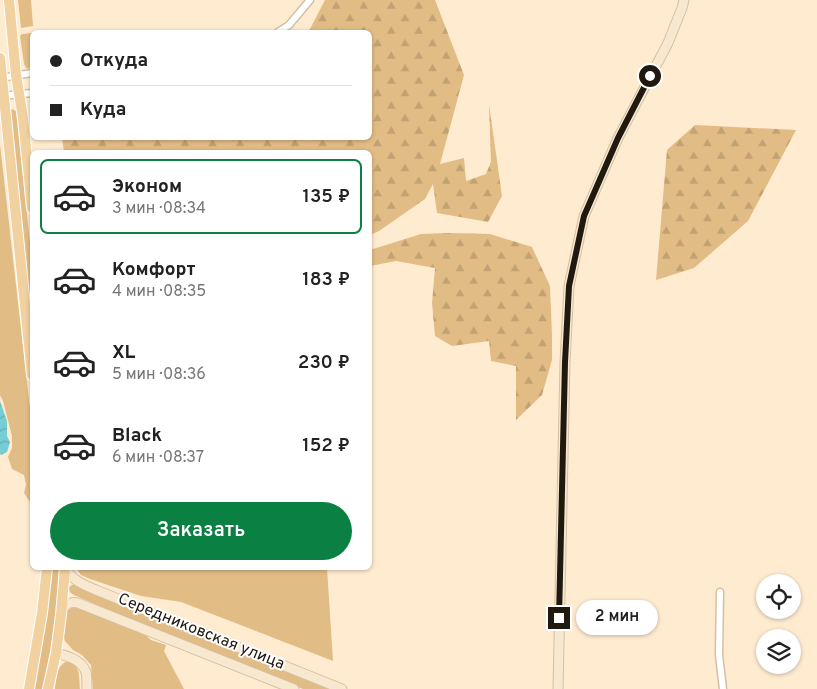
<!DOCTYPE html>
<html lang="ru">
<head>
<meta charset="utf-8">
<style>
  body { margin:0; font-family:Overpass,sans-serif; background:#f2f2f2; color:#222; height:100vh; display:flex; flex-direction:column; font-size:19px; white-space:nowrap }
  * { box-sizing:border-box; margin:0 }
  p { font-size:16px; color:#767676 }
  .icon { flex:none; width:28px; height:28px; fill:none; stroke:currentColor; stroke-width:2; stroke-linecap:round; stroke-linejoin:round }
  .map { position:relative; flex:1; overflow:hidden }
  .panel { position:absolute; left:30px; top:150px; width:342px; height:420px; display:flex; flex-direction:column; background:#fff; border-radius:8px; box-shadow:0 1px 4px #0004 }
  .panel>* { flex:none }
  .top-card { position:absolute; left:30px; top:30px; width:342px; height:110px; border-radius:8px; box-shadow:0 1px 4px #0004; display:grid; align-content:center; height:110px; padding:0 20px; background:#fff }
  .buttons { position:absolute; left:756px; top:574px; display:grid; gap:10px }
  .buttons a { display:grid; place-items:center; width:45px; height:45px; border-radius:50%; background:#fff; box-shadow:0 1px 4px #0004; font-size:25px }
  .end { position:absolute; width:22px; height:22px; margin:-11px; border:6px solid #20190f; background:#fff; box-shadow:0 0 0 2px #fff }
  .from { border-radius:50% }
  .bubble { position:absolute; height:35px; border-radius:18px; background:#fff; box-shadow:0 1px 4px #0004; font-size:16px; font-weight:600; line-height:35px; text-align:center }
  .top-card b { display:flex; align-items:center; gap:18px; height:48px; font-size:19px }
  .top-card b+b { border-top:1px solid #e0e0e0 }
  .top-card i { width:12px; height:12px; background:#222 }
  ul { padding:9px 0 0; list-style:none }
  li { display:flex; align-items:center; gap:15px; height:75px; margin:0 10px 8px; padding:0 10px; border:2px solid transparent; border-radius:8px }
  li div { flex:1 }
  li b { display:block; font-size:19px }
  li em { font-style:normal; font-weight:600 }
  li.active { border-color:#0b8043 }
  li>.icon { width:45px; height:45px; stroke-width:1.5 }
  .action { display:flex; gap:10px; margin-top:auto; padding:10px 20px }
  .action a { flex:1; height:58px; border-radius:30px; background:#0b8043; color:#fff; font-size:20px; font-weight:600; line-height:58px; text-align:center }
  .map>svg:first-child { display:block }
  .grass { fill:#e2bc85 }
  .forest { fill:url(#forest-firs) }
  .water { fill:url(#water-waves) }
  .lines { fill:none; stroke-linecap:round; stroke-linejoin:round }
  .street-casing { stroke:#d3c1a6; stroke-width:9 }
  .secondary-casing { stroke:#d3c1a6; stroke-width:11 }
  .primary-casing { stroke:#fff; stroke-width:12 }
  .street { stroke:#fff; stroke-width:6 }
  .secondary { stroke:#f8e8cf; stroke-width:9 }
  .primary { stroke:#f1d1a0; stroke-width:10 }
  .route { stroke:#20190f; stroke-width:6 }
  .labels { text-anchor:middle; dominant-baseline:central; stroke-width:4; stroke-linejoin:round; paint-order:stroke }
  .street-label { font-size:16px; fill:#20190f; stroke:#fff }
</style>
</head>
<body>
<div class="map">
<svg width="817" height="689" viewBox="0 0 817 689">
  <defs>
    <pattern id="forest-firs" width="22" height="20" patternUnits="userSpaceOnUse" patternTransform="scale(1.25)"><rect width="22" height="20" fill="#e2bc85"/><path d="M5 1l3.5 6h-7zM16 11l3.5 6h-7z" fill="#c2a172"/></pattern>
    <pattern id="water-waves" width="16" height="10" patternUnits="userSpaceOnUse" patternTransform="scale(1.25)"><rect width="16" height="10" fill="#75cdd5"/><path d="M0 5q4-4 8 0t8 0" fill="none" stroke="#65afb6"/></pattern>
  </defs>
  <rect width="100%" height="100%" fill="#feebd0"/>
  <!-- grass -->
  <path class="grass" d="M 18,0 L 31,0 L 33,26 L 21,28 Z
    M 32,33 L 32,69 L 26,68 L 24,64 L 20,36 L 22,34 Z
    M 12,109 L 16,111 L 32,262 L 32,335 L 10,112 Z
    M 0,144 L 32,426 L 32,505 L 24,493 L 26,485 L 24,475 L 12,469 L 8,457 L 12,448 L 12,436 L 3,401 L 0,395 Z
    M 52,568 L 59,568 L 56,614 L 50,652 L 43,689 L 33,689 Z
    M 76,568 L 327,568 L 333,661 L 181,602 L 141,596 L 90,579 L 81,575 Z
    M 76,584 L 188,632 L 332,689 L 303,689 L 183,642 L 74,595 C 70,593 69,591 69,587 L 72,585 Z
    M 78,606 L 143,633 L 151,640 L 166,645 L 164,651 L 184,689 L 93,689 L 91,665 L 82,655 L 73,650 L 65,641 L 63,633 L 67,612 L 71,607 Z
    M 66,662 C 81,662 79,678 80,689 L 55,689 C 56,680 56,666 66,662 Z"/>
  <!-- forest -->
  <path class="forest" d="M 325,0 L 435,0 L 464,75 L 440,164 L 464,158 L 466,181 L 486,174 L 491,162 L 489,104 L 502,196 L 488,222 L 437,213 L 433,184 L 425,199 L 379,231 L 370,235 L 370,152 L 64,152 L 62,138 L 370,138 L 370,32 L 306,32 L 309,31 Z
    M 695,125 L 796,130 L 748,221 L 694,268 L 656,280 L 667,150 Z
    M 450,233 L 490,234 L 532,247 L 550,286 L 552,335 L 552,360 L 542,395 L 516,420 L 516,366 L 491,361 L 489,341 L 452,346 L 435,336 L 432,303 L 435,268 L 396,261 L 370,266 L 370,250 L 421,234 Z"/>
  <!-- water -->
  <path class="water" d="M 0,401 L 7,421 L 7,436 L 10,442 L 7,452 L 1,455 L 0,454 Z"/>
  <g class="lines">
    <defs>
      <path id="street" d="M 278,32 L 289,25 L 310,0
        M 0,78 L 32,73
        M 1,96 L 32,93
        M 720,592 L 719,655 L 723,689"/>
      <path id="secondary" d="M 66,568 C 71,580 84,585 96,590 L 342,689
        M 62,611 C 66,604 70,601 78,603 L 294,689
        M 56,653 C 67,656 81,659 86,672 C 87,677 87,684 87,689
        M 558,689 L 565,362 L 569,286 L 584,216 L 618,138 L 668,43 L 682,8 L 684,0"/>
      <path id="primary" d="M 9,0 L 16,75 L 23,118 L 32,208
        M 0,58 L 32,375
        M 29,689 L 42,613 L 47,568
        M 48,689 L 56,653 L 61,615 L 65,568"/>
    </defs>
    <!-- street casing -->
    <use href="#street" class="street-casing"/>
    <!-- secondary casing -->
    <use href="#secondary" class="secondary-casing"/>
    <!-- primary casing -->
    <use href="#primary" class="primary-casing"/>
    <!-- street -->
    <use href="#street" class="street"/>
    <!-- secondary -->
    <use href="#secondary" class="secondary"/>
    <!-- primary -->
    <use href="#primary" class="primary"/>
  </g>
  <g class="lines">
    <!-- route -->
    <path class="route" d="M 559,618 L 565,362 L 569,286 L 584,216 L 618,138 L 650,76"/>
  </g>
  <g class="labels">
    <!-- street labels -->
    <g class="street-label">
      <text transform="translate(201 632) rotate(22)">Середниковская улица</text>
    </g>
  </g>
</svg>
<div class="buttons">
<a><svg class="icon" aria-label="locate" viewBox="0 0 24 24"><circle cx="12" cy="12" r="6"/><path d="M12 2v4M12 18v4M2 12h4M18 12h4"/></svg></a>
<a><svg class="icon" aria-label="layers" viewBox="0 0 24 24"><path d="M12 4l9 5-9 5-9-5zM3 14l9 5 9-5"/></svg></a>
</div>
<i class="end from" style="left:650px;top:76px"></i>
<i class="end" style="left:559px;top:618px"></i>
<div class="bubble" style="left:576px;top:600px;width:82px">2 мин</div>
<div class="top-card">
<b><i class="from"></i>Откуда</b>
<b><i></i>Куда</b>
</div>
<section class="panel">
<ul>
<li class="active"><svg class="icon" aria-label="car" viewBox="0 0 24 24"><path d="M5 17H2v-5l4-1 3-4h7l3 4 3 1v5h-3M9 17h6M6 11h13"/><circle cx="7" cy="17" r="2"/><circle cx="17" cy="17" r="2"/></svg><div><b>Эконом</b><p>3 мин · 08:34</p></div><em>135 ₽</em></li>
<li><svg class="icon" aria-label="car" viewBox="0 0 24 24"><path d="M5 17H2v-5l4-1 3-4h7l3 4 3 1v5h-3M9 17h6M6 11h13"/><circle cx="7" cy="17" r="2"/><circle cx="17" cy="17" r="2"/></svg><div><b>Комфорт</b><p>4 мин · 08:35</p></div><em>183 ₽</em></li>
<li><svg class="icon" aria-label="car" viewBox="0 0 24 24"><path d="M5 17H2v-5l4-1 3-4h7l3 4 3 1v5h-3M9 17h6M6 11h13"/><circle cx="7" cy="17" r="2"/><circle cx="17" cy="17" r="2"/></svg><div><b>XL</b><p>5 мин · 08:36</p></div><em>230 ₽</em></li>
<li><svg class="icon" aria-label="car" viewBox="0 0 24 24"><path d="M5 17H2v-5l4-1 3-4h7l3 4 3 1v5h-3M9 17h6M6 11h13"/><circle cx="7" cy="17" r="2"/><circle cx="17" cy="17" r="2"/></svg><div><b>Black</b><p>6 мин · 08:37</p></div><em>152 ₽</em></li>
</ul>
<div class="action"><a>Заказать</a></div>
</section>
</div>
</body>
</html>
